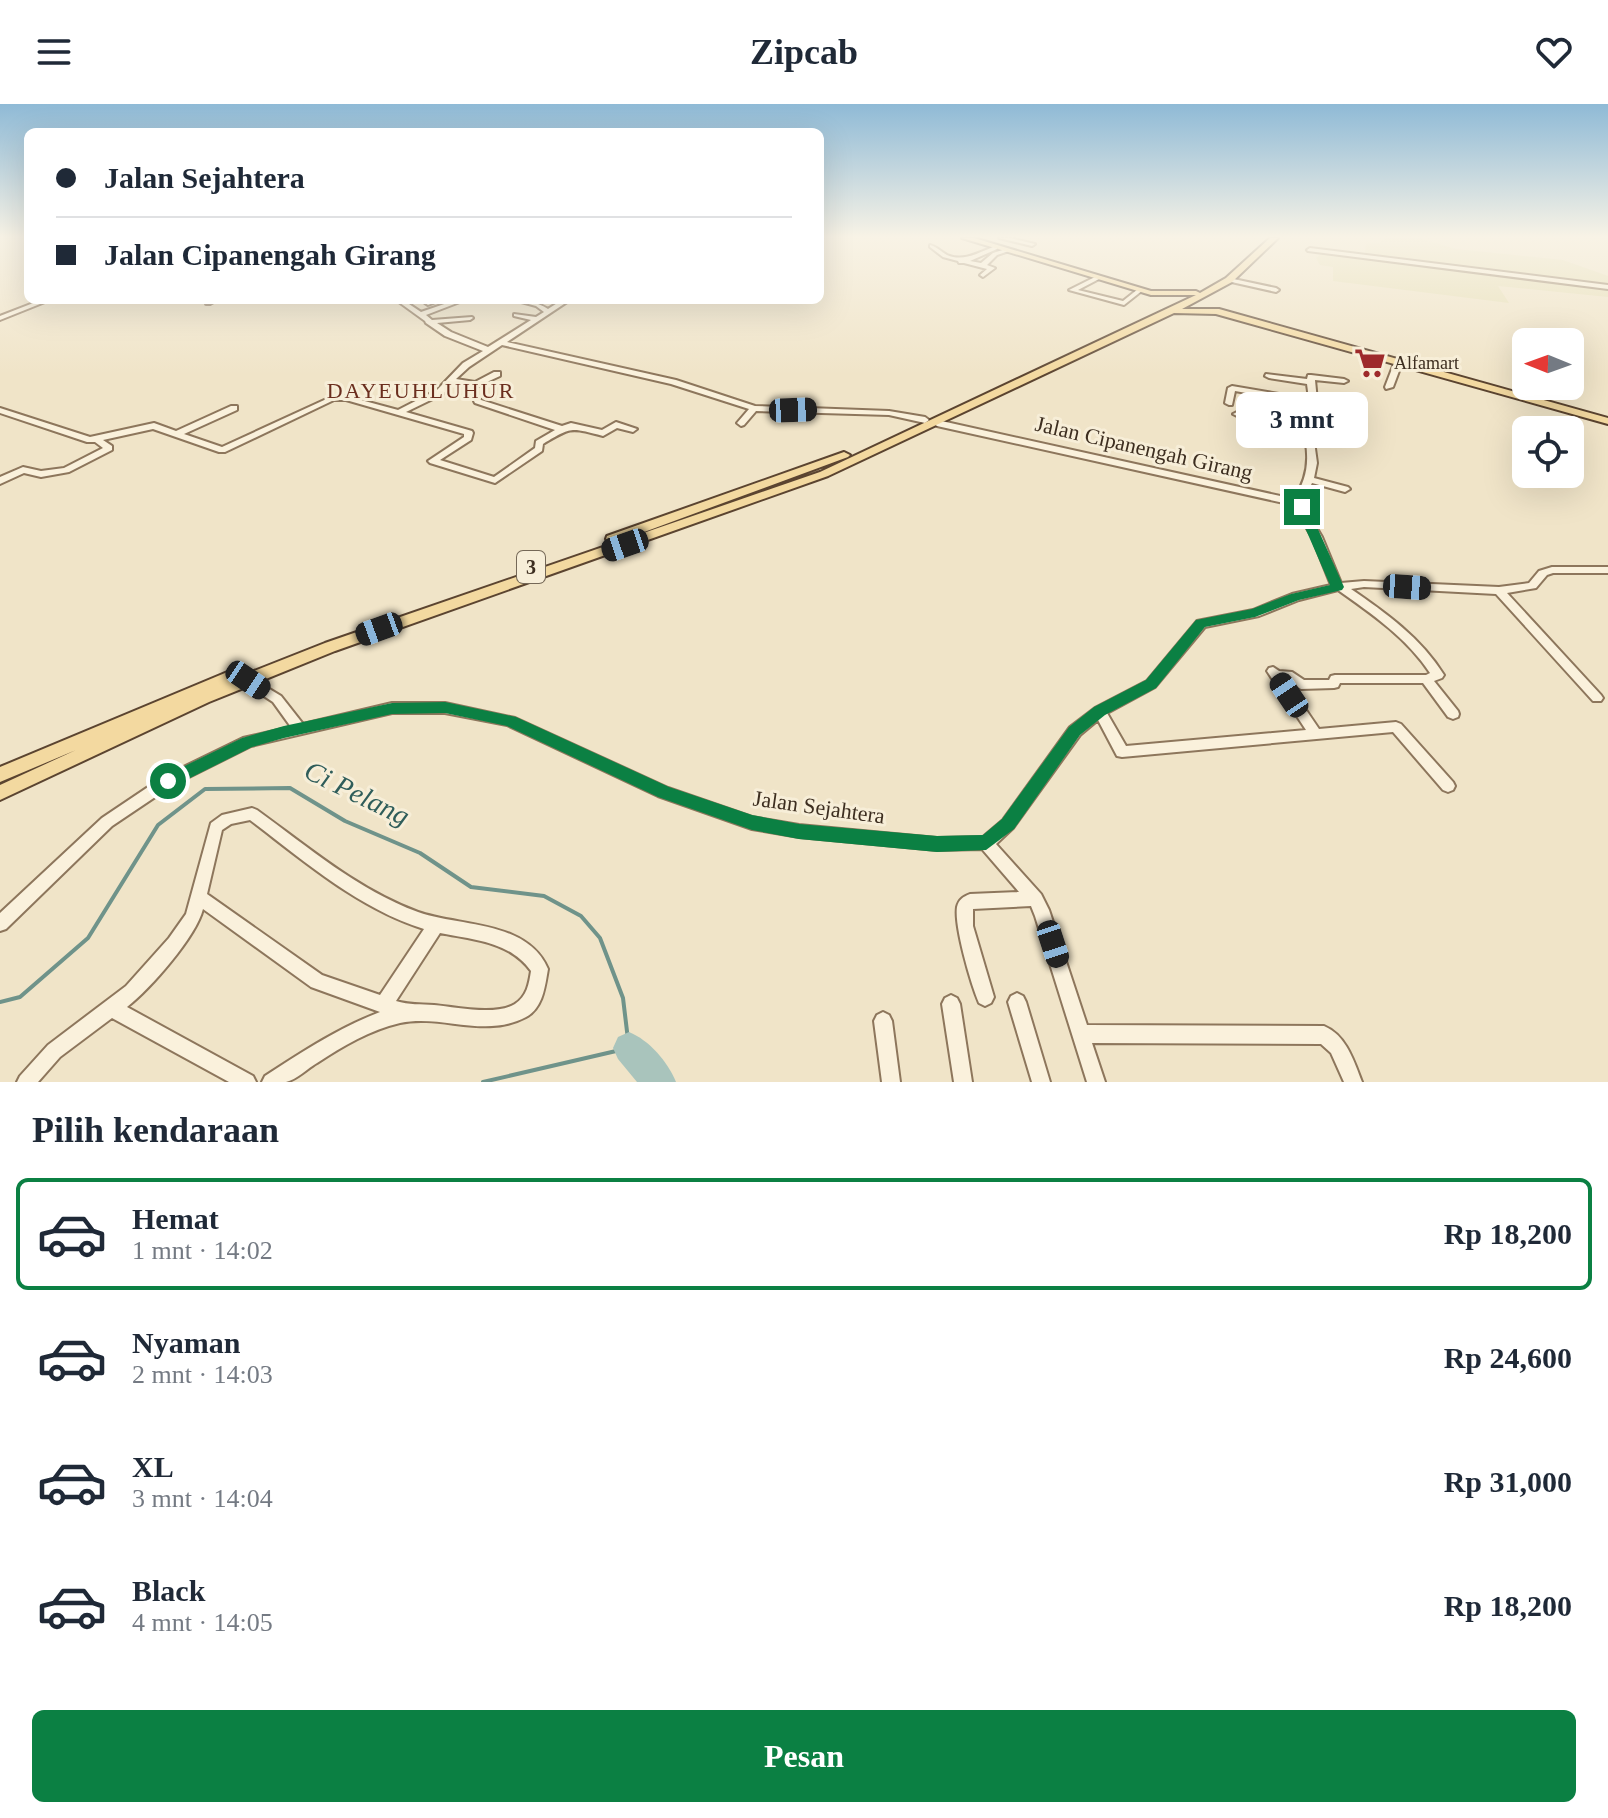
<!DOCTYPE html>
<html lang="id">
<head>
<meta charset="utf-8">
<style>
  body { margin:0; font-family:"Times New Roman",serif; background:#f6f6f7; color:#1f2937; height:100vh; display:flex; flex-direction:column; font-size:30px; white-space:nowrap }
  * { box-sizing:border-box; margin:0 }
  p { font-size:26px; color:#747a83 }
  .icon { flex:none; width:44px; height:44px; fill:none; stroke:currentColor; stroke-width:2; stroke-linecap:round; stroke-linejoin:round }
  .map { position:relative; height:978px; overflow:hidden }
  .sheet { display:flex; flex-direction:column; background:#fff; flex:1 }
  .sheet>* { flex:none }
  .top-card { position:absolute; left:24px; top:24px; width:800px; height:176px; border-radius:12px; box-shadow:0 8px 32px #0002; display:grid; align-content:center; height:176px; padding:0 32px; background:#fff }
  .needle { width:52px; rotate:271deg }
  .buttons { position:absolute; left:1512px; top:224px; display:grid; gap:16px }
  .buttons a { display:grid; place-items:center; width:72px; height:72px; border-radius:12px; background:#fff; box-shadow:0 8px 32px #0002; font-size:40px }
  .end { position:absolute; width:36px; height:36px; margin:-18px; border:10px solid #0b8043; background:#fff; box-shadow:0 0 0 4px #fff }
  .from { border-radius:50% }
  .bubble { position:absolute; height:56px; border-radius:12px; background:#fff; box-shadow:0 8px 32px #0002; font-size:26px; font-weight:800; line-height:56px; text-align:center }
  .car { position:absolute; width:24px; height:48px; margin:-24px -12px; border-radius:10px; box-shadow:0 0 6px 2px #0007; background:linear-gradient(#222 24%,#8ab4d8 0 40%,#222 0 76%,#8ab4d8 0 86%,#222 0) }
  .top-card b { display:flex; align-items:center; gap:28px; height:76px; font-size:30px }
  .top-card b+b { border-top:2px solid #e0e1e3 }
  .top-card i { width:20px; height:20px; background:#1f2937 }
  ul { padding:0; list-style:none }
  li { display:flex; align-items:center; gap:24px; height:112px; margin:0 16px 12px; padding:0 16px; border:4px solid transparent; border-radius:12px }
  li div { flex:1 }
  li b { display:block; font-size:30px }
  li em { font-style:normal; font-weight:800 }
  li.current { border-color:#0b8043 }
  li>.icon { width:72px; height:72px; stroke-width:1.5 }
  h2 { padding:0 32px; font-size:36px; line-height:96px }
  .cta { display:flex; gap:16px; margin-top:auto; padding:16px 32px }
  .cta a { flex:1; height:92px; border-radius:12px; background:#0b8043; color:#fff; font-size:32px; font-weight:800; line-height:92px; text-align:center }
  header { display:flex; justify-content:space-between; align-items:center; height:104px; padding:0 32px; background:#fff; font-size:36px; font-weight:800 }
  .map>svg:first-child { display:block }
  .farmland { fill:#e6deb5 }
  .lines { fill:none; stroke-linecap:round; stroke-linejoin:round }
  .stream { stroke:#6f938a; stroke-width:4 }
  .river { fill:#a9c4bc; fill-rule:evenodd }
  .minor-casing { stroke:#8d765c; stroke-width:4 }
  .major-casing { stroke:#5b4430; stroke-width:4 }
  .minor { fill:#faf1dc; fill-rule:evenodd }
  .major { fill:#f3d9a0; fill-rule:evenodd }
  .route { fill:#0b8043 }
  .labels { text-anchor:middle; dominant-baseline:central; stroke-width:6; stroke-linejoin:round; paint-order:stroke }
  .far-poi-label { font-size:18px; fill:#3d2e20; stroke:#f7eed8; text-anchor:start }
  .shield { fill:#f7eed8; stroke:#756857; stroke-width:2 }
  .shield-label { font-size:20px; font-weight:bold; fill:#3d2e20 }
  .far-quarter-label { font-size:22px; letter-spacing:2px; fill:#6b2e1e; stroke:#f7eed8 }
  .street-label { font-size:22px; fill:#3d2e20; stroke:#f7eed8 }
  .near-water-label { font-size:28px; font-style:italic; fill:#2f5d5a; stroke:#f7eed8 }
</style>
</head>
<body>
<header><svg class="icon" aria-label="menu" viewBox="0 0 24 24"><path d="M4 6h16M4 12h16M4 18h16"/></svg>Zipcab<svg class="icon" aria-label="heart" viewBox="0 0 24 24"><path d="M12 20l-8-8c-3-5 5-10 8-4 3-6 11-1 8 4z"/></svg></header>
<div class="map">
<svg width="1608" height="978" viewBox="0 0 1608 978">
  <rect width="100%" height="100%" fill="#f0e4c8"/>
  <!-- farmland -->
  <path class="farmland" d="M 1383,134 L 1419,134 L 1456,145 L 1563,156 L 1608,172 L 1608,193 L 1498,182 L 1509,199 L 1333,177 L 1333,163 L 1320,161 L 1316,154 L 1321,150 L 1364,154 L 1366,140 L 1379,139 Z"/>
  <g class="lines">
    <!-- stream -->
    <path class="stream" d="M 0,898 L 20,893 L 88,834 L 158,721 L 205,685 L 290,684 L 345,717 L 420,749 L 471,783 L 544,792 L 581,812 L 600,834 L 623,894 L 629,944 L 483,978"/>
    <!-- river -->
    <path class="river" d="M 629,928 C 649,936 668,958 676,978 L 637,978 L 618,955 L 613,944 L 618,933 Z"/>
    <defs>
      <path id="minor" d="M 999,134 L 1010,134 L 1035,140 L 1032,142 Z
        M 930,141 C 937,143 940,147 947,151 C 963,158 978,149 993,143 L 997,143 L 997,145 L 970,157 L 981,159 L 993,149 L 1006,145 L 1009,147 L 997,151 L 987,161 L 995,164 L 983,173 L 980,171 L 987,165 L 964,159 L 959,159 L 958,157 L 943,153 L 930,143 Z
        M 1310,144 L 1608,181 L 1608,185 L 1308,147 L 1307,146 Z
        M 1097,172 L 1100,174 L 1099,175 L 1078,186 L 1123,197 L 1138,185 L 1143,186 L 1124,201 L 1069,186 Z
        M 1229,174 L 1276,184 L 1279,186 L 1276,188 L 1227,177 L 1227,175 Z
        M 41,196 L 50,196 L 0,216 L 0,212 Z
        M 209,196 L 217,196 L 210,200 L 206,200 L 206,198 Z
        M 396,196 L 403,196 L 421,208 L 456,196 L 465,196 L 426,211 L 432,216 L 472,213 L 473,214 L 470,216 L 437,219 L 451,228 L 488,243 L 531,216 L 514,212 L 514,210 L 536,213 L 544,208 L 536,202 L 514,196 C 527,196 537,198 548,205 L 562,196 L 570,196 L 507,238 L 676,276 L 755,302 L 889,307 L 925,313 L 929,316 L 925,319 L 889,311 L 756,307 L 744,321 L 741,322 L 737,319 L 749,305 L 671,280 L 502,241 L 469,263 L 456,275 L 475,278 L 494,268 L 500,268 L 500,272 L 476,283 L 453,279 L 443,290 L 406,308 L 472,327 L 473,329 L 471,336 L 440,356 L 494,373 L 535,344 L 536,337 L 555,326 L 475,299 L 474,297 L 478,295 L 562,322 L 571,319 L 602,326 L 616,318 L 637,325 L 633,328 L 617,324 L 603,332 C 570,324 573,322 543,340 L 542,347 L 495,379 L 430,359 L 428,357 L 464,333 L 464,330 L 346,296 L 334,296 L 225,348 L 219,348 L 153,325 L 103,336 L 112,342 L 112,346 L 69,368 L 41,373 L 24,369 L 0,380 L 0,373 L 23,363 L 41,367 L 64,364 L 103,344 L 95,338 L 87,338 L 0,309 L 0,304 L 90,333 L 154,319 L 176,327 L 231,302 L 237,302 L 237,306 L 184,330 L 222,343 L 333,292 L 346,292 L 398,306 L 437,286 L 463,259 L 483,247 L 445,232 L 426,219 L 425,217 Z
        M 431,196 L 441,196 L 428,201 L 425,199 Z
        M 1395,257 L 1402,259 L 1393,283 L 1386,285 L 1385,283 Z
        M 1266,270 L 1307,275 L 1308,271 L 1311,271 L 1344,275 L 1348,277 L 1344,279 L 1315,276 L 1317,297 L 1319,299 L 1317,301 L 1317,320 L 1319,322 L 1316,324 L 1313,330 L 1317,359 L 1314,374 L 1348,383 L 1350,385 L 1345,388 L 1312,379 L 1302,399 L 1322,433 L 1341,479 L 1364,477 L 1499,483 L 1529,479 L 1539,467 L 1552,463 L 1608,463 L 1608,469 L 1553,469 L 1547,471 L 1536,484 L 1507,489 L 1601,591 L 1603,594 L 1601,597 L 1593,597 L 1496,490 L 1364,483 L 1351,485 C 1386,509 1421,534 1444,571 L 1442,574 L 1434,577 L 1458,607 L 1459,610 L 1458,613 L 1453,615 L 1448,613 L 1423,579 L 1340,579 L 1338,583 L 1334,584 L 1301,585 L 1285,575 L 1319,625 L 1396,618 L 1401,620 L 1453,678 L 1455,682 L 1453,686 L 1448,688 L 1443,686 L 1393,628 L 1122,653 L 1117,652 L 1098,616 L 1080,631 L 1013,724 L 996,740 L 1041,790 L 1049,806 L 1087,921 L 1324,922 C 1346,931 1354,957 1362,978 L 1344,978 L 1331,949 L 1321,940 L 1092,939 L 1105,978 L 1087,978 L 1035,812 L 1031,802 L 973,805 L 973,822 L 994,893 L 991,899 L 985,902 L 979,899 C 971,880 954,822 957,803 C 959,795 963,793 970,790 L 1019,788 L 982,745 L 937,746 L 799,733 L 752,725 L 658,692 L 507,621 L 445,609 L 392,609 L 251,642 L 173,681 L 112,722 L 6,825 L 0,827 L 0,809 L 102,714 L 163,673 L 243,634 L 291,623 L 273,598 L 244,579 L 242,576 L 244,573 L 248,572 L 281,592 L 303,620 L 392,599 L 445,599 L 515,614 L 668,684 L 752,713 L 799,721 L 937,734 L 983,733 L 1003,716 L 1070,623 L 1095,604 L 1147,577 L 1197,517 L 1253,506 L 1292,490 L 1331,481 L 1312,433 L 1293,401 L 937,322 L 933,319 L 937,316 L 1294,395 C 1303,381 1308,367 1307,350 C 1307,340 1303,333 1308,323 L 1237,312 L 1233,310 L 1237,308 L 1309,318 L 1309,300 L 1235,287 L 1232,301 L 1229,301 L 1225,299 L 1228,284 L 1232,282 L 1309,295 L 1307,280 L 1269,274 L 1265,272 ZM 1338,486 C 1372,510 1407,534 1430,569 L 1426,571 L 1335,571 L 1331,572 L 1329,576 L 1304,576 L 1292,568 L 1279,567 L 1273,563 L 1269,564 L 1267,567 L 1306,626 L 1126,642 L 1107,609 L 1155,583 L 1205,523 L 1259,512 L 1299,496 Z
        M 252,704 L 257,706 C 308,743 358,786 418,808 C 460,823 527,816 548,865 C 545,882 543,904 526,913 C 485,935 442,910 400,919 C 370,926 343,942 317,959 C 308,964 296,976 286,978 C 279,978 269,978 262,978 L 265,972 C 302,948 338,924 380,908 L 311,883 L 203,805 C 196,833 150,885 127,903 L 253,972 L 256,978 L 229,978 L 112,914 L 60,953 L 38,978 L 17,978 L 20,972 L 48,941 L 126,882 L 169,834 L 186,810 L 211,719 L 222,711 ZM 250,716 C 304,757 359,805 424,825 L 380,891 L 322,871 L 207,790 L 222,726 L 231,720 ZM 440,829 C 474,836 509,837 531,867 C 529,880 527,892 515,900 C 496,912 456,903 434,901 C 421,900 409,901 396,897 Z
        M 1017,889 L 1023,892 L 1026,898 L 1050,978 L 1032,978 L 1008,898 L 1011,892 Z
        M 951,891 L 957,894 L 960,900 L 972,978 L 954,978 L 942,900 L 945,894 Z
        M 883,908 L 889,911 L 892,917 L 900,978 L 882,978 L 874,917 L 877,911 Z"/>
      <path id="major" d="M 962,134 L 974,134 L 1151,187 L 1196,187 L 1200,189 L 1226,174 L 1270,134 L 1278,134 L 1232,178 L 1182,205 L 1219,205 L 1608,314 L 1608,320 L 1216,210 L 1174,209 L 828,372 L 335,547 L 209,598 L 0,696 L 0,681 L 76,646 L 0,678 L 0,663 L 237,564 L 247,564 L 249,569 L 325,539 L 820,368 L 1196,191 L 1151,191 Z
        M 844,348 L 850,351 L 848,353 L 617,438 L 612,439 L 606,435 L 607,432 Z"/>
    </defs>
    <!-- minor casing -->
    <use href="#minor" class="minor-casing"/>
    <!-- major casing -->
    <use href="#major" class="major-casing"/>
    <!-- minor -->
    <use href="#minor" class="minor"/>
    <!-- major -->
    <use href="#major" class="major"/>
  </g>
  <!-- sky -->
  <linearGradient id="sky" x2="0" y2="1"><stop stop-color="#8fbad6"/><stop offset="0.49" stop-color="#f8f3e6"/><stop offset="1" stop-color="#f8f3e6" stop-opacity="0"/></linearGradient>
  <rect width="1608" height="271" fill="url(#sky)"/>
  <!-- route -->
  <path class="route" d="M 1302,400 L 1308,403 L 1344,483 L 1342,486 L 1299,496 L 1255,513 L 1205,523 L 1156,584 L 1105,611 L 1080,631 L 1014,725 L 986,746 L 937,748 L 799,735 L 752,726 L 658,693 L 507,622 L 445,609 L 392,610 L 284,634 L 252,643 L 174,682 L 162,682 L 160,677 L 162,673 L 242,634 L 284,622 L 392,599 L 445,598 L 516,613 L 669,683 L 752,711 L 799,720 L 937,732 L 983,731 L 1002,715 L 1069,623 L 1094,603 L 1146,576 L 1196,516 L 1252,505 L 1291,490 L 1330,481 L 1296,403 Z"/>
  <!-- icons -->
  <defs>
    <symbol id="supermarket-bare" viewBox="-9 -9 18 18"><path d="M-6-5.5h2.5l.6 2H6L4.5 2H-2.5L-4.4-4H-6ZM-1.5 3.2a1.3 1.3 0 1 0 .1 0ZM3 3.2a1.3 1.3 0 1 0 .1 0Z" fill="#9e2a2b" stroke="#f7eed8" stroke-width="2.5" paint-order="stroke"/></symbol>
  </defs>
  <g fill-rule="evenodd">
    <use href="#supermarket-bare" x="1348" y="237" width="44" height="44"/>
  </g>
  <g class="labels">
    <!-- far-poi labels -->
    <g class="far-poi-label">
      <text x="1394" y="259">Alfamart</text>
    </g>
    <!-- shield labels -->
    <rect class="shield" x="517" y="447" width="28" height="32" rx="6"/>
    <g class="shield-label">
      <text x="531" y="463">3</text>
    </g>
    <!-- far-quarter labels -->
    <g class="far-quarter-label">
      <text x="421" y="286">DAYEUHLUHUR</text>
    </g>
    <!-- street labels -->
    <g class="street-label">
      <text transform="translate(1144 344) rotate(13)">Jalan Cipanengah Girang</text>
      <text transform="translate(819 703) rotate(8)">Jalan Sejahtera</text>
    </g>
    <!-- near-water labels -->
    <g class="near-water-label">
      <text transform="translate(357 689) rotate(26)">Ci Pelang</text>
    </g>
  </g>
</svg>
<div class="buttons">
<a><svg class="needle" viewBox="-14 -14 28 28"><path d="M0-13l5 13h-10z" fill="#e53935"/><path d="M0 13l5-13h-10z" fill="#747a83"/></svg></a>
<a><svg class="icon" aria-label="locate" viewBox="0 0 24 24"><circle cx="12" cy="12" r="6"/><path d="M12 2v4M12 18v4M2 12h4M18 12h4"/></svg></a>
</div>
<i class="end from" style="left:168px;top:677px"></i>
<i class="end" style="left:1302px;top:403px"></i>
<div class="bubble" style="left:1236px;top:288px;width:132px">3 mnt</div>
<i class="car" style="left:793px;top:306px;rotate:88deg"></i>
<i class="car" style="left:625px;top:441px;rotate:251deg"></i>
<i class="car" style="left:1407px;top:483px;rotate:94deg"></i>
<i class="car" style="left:379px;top:525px;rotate:250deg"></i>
<i class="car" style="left:248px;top:576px;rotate:124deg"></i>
<i class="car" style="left:1289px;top:591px;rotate:326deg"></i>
<i class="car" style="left:1053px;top:840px;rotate:162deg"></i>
<div class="top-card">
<b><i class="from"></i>Jalan Sejahtera</b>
<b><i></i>Jalan Cipanengah Girang</b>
</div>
</div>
<section class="sheet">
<h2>Pilih kendaraan</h2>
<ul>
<li class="current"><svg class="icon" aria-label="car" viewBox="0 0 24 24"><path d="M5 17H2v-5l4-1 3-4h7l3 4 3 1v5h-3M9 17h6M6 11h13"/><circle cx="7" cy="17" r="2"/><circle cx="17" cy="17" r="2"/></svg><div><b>Hemat</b><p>1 mnt · 14:02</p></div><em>Rp 18,200</em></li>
<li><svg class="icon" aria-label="car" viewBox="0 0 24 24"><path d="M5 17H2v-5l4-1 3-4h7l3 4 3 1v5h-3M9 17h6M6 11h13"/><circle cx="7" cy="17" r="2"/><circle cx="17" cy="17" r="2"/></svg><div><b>Nyaman</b><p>2 mnt · 14:03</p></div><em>Rp 24,600</em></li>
<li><svg class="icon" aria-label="car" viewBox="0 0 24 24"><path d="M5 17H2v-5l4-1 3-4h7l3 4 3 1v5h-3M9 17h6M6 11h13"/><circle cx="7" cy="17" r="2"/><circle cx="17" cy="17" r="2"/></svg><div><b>XL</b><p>3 mnt · 14:04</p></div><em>Rp 31,000</em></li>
<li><svg class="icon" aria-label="car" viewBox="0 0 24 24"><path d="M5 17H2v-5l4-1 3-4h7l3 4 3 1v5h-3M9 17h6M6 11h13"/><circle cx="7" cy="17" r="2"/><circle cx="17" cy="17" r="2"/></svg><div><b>Black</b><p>4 mnt · 14:05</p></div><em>Rp 18,200</em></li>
</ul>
<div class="cta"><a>Pesan</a></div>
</section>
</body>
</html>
